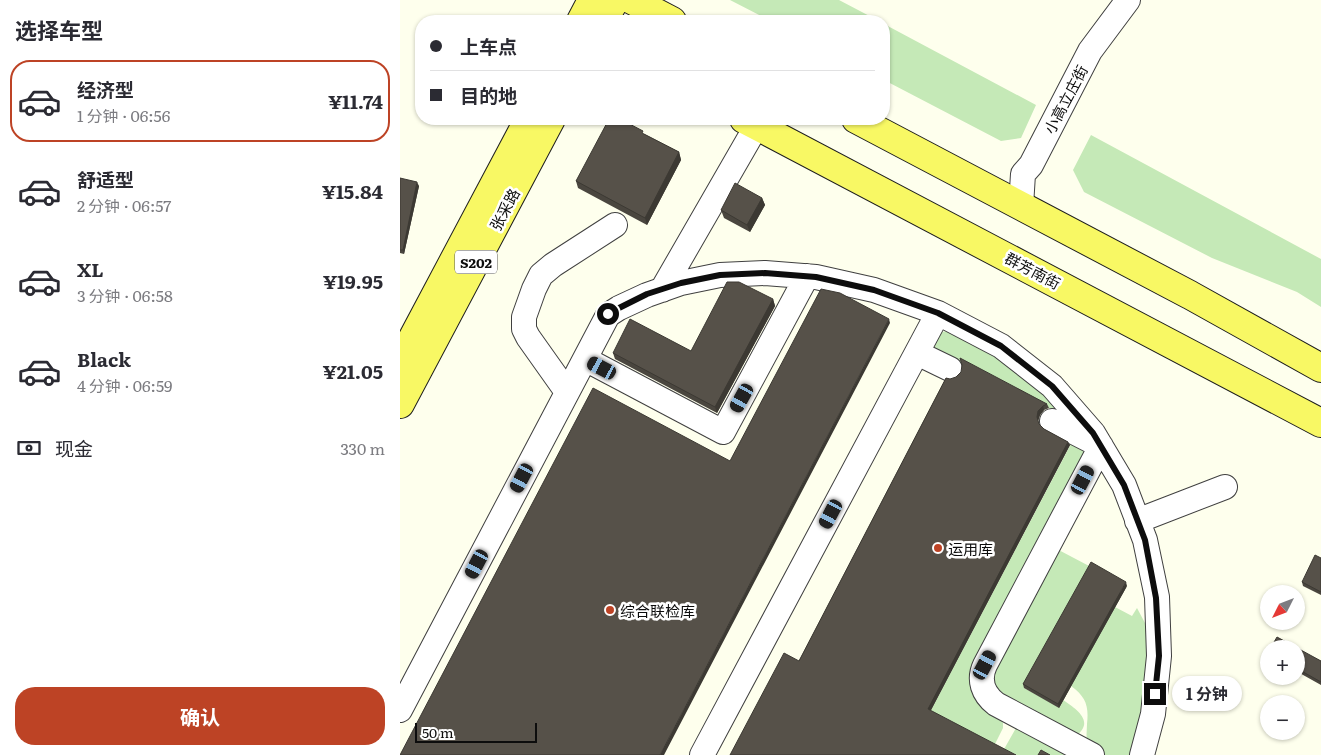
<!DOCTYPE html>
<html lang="zh">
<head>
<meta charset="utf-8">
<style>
  body { margin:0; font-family:Literata,"Noto Sans SC",serif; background:#f7f7f7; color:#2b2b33; height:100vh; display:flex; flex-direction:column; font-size:19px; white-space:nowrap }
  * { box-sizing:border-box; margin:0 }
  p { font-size:16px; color:#7c7c81 }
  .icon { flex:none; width:28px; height:28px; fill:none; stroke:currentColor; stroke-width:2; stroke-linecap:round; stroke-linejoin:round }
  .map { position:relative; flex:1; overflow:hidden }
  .details { display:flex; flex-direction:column; background:#fff; width:400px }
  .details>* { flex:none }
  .banner { position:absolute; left:15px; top:15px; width:475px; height:110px; border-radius:20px; box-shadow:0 1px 4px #0004; display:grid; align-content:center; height:110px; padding:0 15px; background:#fff }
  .needle { width:32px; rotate:228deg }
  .controls { position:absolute; left:860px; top:585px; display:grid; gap:10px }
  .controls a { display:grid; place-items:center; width:45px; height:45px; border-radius:50%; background:#fff; box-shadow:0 1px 4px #0004; font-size:25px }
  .scale { position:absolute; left:15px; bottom:12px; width:122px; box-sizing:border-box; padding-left:5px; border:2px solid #0d0d0d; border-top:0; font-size:14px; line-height:18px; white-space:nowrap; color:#0d0d0d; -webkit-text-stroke:4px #fff; paint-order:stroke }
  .end { position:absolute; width:22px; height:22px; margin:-11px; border:6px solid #0d0d0d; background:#fff; box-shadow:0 0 0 2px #fff }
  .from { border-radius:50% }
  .bubble { position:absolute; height:35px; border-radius:18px; background:#fff; box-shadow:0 1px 4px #0004; font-size:16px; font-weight:700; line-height:35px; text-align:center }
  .car { position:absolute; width:15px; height:30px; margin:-15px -8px; border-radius:6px; box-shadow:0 0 4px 1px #0007; background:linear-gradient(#222 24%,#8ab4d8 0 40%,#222 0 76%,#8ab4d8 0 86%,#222 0) }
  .banner b { display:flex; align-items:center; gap:18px; height:48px; font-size:19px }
  .banner b+b { border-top:1px solid #e1e1e2 }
  .banner i { width:12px; height:12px; background:#2b2b33 }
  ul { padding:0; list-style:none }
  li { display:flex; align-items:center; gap:15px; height:82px; margin:0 10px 8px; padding:0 5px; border:2px solid transparent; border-radius:20px }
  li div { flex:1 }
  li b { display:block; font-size:19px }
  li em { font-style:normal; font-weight:700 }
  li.current { border-color:#bd4325 }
  li>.icon { width:45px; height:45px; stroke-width:1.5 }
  h2 { padding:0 15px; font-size:22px; line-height:60px }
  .pay { display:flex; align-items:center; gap:12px; height:55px; padding:0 15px; font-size:19px }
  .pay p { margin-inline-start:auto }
  .button { display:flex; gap:10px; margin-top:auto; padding:10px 15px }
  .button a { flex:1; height:58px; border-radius:20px; background:#bd4325; color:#fff; font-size:20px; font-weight:700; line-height:58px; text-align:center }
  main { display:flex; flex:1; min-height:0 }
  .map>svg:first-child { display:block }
  .green { fill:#c5e9b7 }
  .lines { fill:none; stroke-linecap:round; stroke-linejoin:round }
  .minor-casing { stroke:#404040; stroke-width:26 }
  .major-casing { stroke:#1e1e1e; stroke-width:30 }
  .minor { stroke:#fff; stroke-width:24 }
  .major { stroke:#f8f864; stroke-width:28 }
  .wall { fill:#4a463f }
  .shaded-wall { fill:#3c3933 }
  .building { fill:#565149; stroke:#3c3933 }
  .route { stroke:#0d0d0d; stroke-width:6 }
  .poi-dot { fill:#bd4325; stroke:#fff; stroke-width:2 }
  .labels { text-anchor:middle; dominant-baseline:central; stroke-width:5; stroke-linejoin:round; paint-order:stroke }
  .shield { fill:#fff; stroke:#565656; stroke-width:1 }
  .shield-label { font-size:14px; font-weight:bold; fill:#0d0d0d }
  .street-label { font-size:15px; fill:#0d0d0d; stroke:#fff }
  .poi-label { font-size:15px; fill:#0d0d0d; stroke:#fff; text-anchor:start }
</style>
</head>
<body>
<main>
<section class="details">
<h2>选择车型</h2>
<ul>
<li class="current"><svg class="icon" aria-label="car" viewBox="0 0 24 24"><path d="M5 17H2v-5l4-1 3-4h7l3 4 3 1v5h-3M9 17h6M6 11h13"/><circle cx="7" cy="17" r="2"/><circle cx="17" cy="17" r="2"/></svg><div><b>经济型</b><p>1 分钟 · 06:56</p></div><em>¥11.74</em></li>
<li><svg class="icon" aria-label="car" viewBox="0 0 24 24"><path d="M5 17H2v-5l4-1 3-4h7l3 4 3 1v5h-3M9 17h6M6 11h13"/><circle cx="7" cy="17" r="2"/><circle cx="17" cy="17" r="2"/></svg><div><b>舒适型</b><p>2 分钟 · 06:57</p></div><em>¥15.84</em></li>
<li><svg class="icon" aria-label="car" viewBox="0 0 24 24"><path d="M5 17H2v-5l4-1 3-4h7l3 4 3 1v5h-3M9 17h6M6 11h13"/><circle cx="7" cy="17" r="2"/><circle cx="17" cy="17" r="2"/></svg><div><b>XL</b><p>3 分钟 · 06:58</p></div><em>¥19.95</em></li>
<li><svg class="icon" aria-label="car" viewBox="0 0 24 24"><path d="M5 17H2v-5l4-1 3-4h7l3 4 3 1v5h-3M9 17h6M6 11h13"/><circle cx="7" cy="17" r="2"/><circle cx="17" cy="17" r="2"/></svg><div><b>Black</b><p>4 分钟 · 06:59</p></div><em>¥21.05</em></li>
</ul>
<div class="pay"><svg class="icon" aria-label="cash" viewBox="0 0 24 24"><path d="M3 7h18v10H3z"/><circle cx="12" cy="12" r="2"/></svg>现金<p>330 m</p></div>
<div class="button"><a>确认</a></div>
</section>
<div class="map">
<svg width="921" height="755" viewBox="0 0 921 755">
  <rect width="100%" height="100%" fill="#feffed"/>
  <!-- green -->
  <path class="green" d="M 330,0 L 439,0 L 479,21 L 371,21 Z
    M 484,24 L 636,105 L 621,138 L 601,141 L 484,80 Z
    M 691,135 L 921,259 L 921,307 L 897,292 L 812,258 L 684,192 L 673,170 Z
    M 549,331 L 564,335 L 629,378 L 659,411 L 655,411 L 559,361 L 555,368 L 542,361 L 531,345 L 541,332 Z
    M 673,440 L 687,452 L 578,667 L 603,723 L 603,728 L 594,746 L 530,712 Z
    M 653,547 L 691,567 L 624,688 L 659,707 L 663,700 C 675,708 695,721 677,735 L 600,700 L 587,674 Z
    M 715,607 L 732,616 L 737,608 L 754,640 L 753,654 L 733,755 L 700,755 C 696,751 689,745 687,740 C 686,735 687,729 687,724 C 689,706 686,697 671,686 Z
    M 616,728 L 666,750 L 664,755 L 610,755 L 603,751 Z"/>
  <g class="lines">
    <defs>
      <path id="minor" d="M 621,206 L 623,174 L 631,165 L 690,51 L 728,0
        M 262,290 L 357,125
        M 517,353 L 550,369
        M 185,359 L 323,432 L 407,276
        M 167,392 L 128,337 L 124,329 L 124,317 L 134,289 L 141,275 L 153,265 L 215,225
        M 652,421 L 701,446 L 585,665 C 578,680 583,694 596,704 L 692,755
        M 737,521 L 825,487
        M 0,710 L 208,315 L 219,308 L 247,295 L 281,283 L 320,275 L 365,273 L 416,277 L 474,290 L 538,313 L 601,346 L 652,386 L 693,433 L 724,485 L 745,540 L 757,597 L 759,656 L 753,714 L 742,755
        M 302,755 L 538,313"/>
      <path id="major" d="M 232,0 L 272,21
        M 181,21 L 192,0
        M 203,21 L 215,0
        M 344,119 L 921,423
        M 456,119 L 790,295 L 921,368
        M 0,362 L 129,119
        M 0,404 L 151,119"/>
    </defs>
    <!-- minor casing -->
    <use href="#minor" class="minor-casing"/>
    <!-- major casing -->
    <use href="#major" class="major-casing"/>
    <!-- minor -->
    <use href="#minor" class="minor"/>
    <!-- major -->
    <use href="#major" class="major"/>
  </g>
  <!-- wall -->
  <path class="wall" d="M 244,134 L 279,152 L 281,160 L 247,225 L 178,188 L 176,181 Z
    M 0,178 L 19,186 L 4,254 L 0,253 Z
    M 362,198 L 365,205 L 350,232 L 324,218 L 321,210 Z
    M 373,299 L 375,306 L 317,413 L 215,359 L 213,353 L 291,351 Z
    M 546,378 L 647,404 L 649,408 L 644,410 L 640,415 L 638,421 L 639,425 L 644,429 L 668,442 L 670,445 L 531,710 L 399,661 Z
    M 921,558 L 921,595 L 903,586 L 902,582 Z
    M 727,586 L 659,708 L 624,688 L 623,684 Z
    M 896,649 L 921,661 L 921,685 L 896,671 Z"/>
  <!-- shaded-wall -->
  <path class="shaded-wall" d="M 279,152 L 281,160 L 247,225 L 245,218 Z
    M 17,182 L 19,186 L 4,254 L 3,250 Z
    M 362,198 L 365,205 L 350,232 L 347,225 Z
    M 373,299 L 375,306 L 317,413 L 315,407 Z
    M 489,319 L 490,323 L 264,755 L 260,755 Z
    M 643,406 L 644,410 L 640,415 L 638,421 L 637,417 L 638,411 Z
    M 668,442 L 670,445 L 530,712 L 528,709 Z
    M 726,582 L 727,586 L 659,708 L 658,704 Z"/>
  <!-- building -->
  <path class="building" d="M 209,119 L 220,119 L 243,131 L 242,133 L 279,152 L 245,218 L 176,181 Z
    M 0,178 L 17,182 L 3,250 L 0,250 Z
    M 335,183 L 362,198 L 347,225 L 321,210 Z
    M 327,282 L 339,282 L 373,299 L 315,407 L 213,353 L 230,319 L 291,351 Z
    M 421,289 L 440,293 L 489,319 L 260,755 L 0,755 L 193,388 L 330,461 Z
    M 560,358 L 647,404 L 643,406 L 638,411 L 637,417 L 639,424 L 644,429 L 668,442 L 528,709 L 616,755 L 330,755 L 384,653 L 399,661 L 546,378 L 550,379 L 556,377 L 561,372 L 562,365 Z
    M 915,555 L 921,558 L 921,592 L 902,582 Z
    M 691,562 L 726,582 L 658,704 L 623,684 Z
    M 877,637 L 921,661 L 921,682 L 896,668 L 896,649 L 870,649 Z
    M 641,750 L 650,755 L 638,755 Z"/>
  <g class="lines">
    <!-- route -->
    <path class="route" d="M 208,314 L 219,308 L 247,294 L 281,283 L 320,275 L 365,273 L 416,277 L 474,290 L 538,313 L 601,346 L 652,386 L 693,433 L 724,485 L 745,540 L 756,598 L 759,656 L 755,694"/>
  </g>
  <!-- markers -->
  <g class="poi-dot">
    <circle cx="538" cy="548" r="5"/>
    <circle cx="210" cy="610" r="5"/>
  </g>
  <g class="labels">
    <!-- shield labels -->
    <rect class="shield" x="55" y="250.5" width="42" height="23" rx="4"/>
    <g class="shield-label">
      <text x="76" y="262">S202</text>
    </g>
    <!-- street labels -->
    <g class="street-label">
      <text transform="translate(665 99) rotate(-62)">小高立庄街</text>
      <text transform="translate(104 209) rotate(-62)">张采路</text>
      <text transform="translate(633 270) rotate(28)">群芳南街</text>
    </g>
    <!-- poi labels -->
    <g class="poi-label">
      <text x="548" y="548">运用库</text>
      <text x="220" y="610">综合联检库</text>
    </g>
  </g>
</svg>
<div class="controls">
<a><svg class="needle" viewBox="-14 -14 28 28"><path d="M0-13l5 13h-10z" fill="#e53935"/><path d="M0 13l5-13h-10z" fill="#7c7c81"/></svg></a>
<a>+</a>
<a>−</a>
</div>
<div class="scale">50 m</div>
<i class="end from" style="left:208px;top:314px"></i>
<i class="end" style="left:755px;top:694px"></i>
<div class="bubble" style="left:772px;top:676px;width:70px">1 分钟</div>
<i class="car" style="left:202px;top:368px;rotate:298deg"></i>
<i class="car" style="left:342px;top:398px;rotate:209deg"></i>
<i class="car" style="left:122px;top:478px;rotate:208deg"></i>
<i class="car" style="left:683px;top:480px;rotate:28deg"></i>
<i class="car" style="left:431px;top:514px;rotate:208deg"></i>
<i class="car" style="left:77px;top:564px;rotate:208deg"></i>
<i class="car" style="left:585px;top:665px;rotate:28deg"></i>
<div class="banner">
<b><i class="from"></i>上车点</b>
<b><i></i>目的地</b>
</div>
</div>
</main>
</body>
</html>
